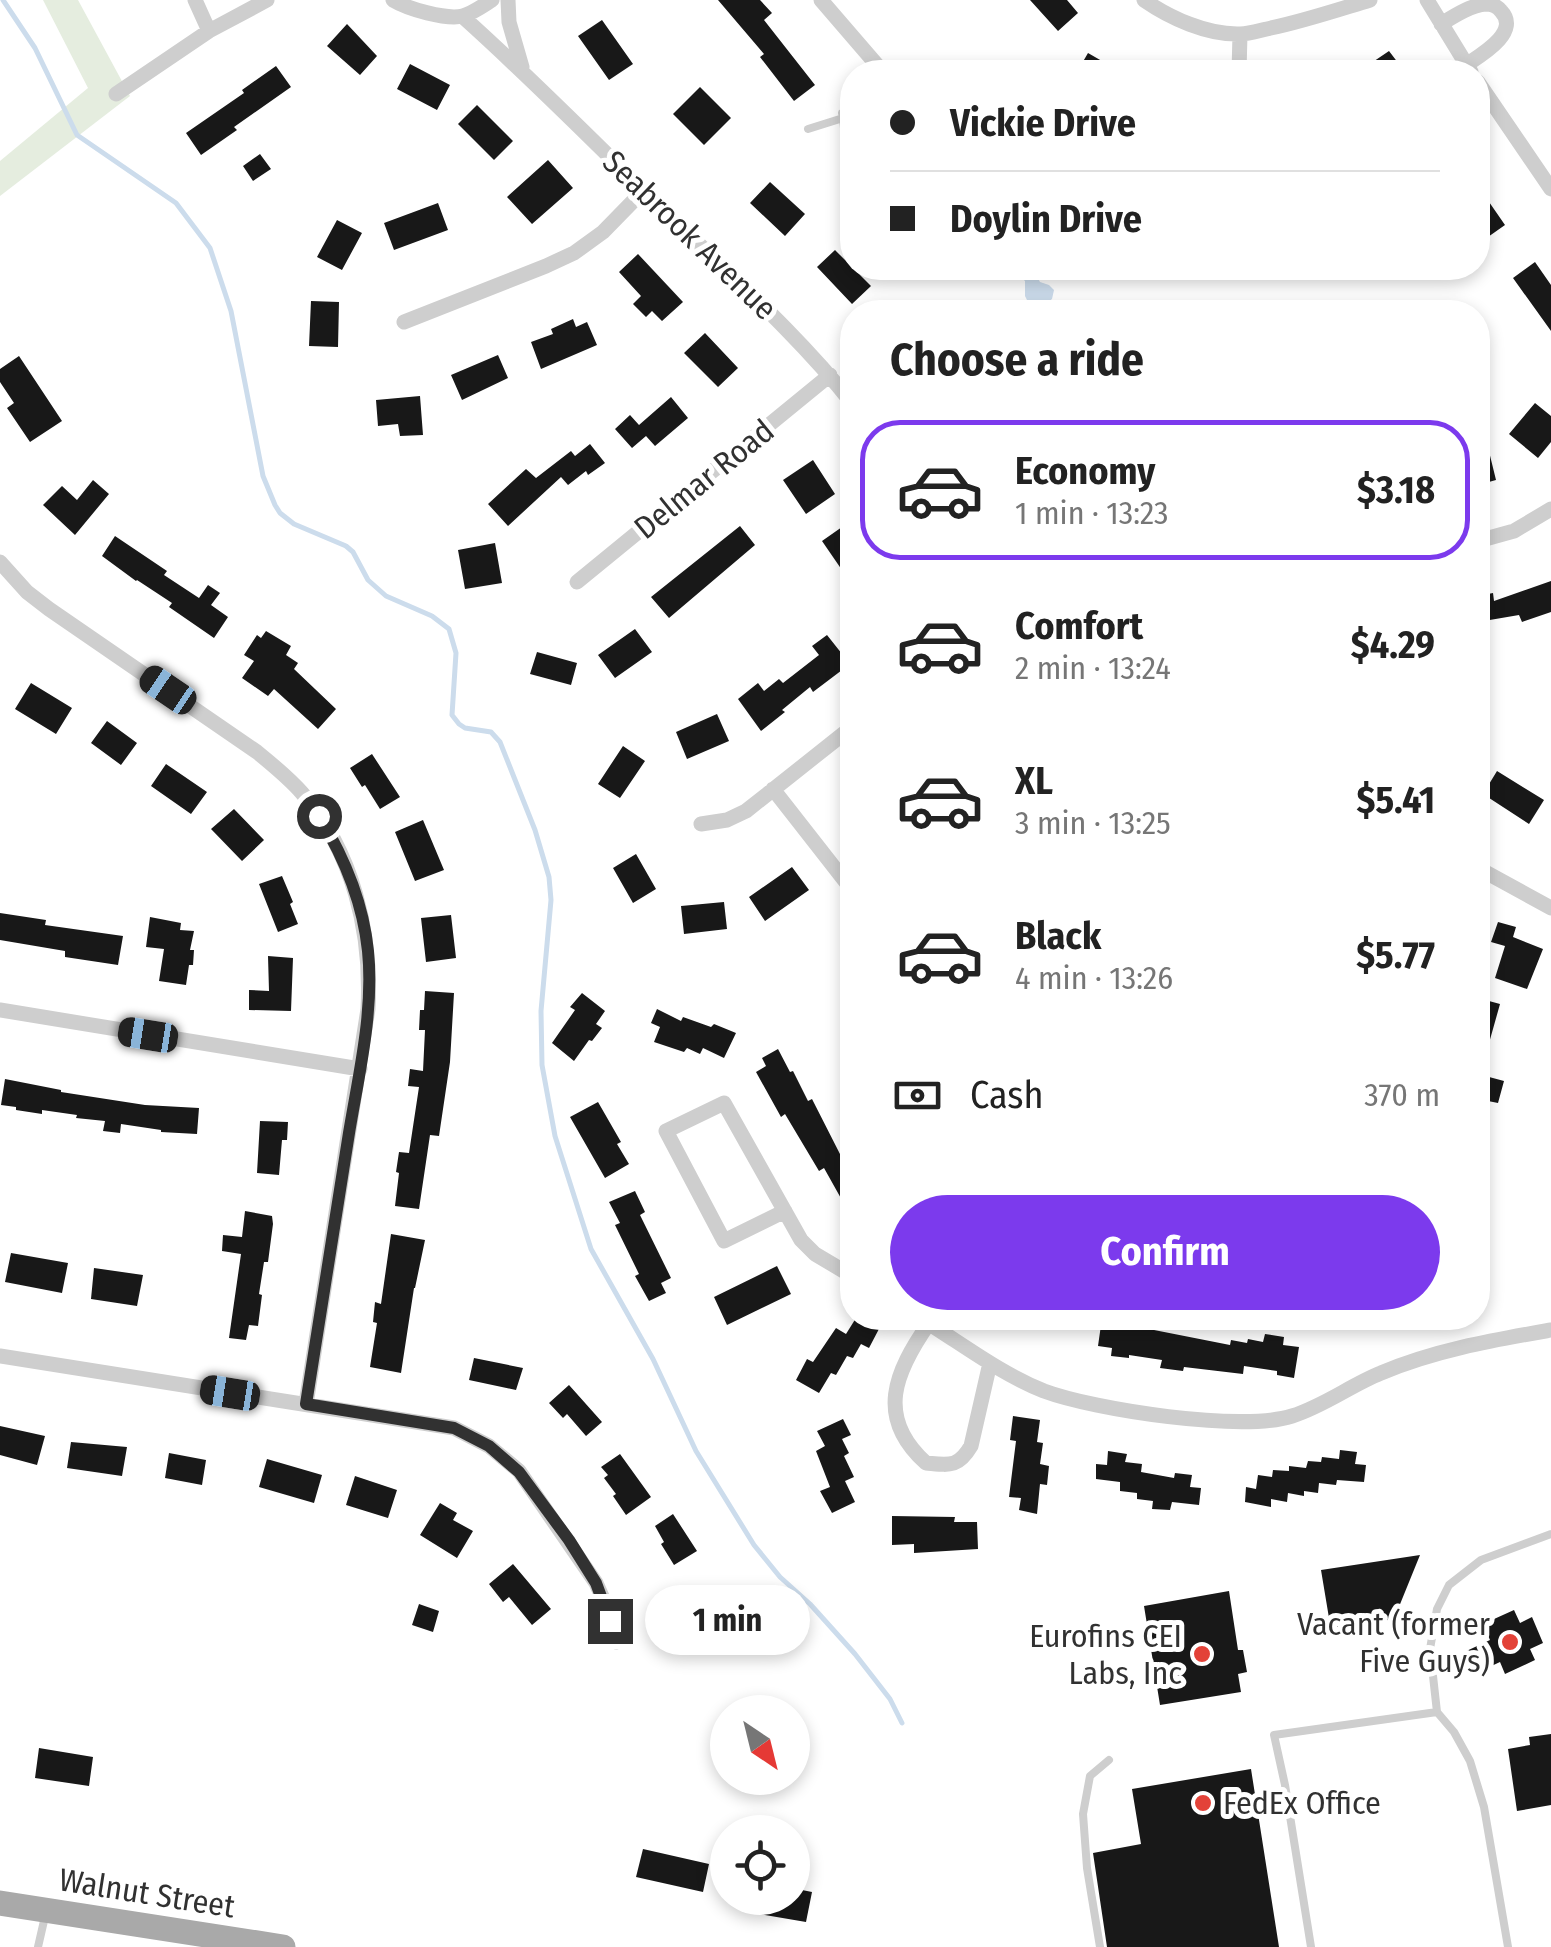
<!DOCTYPE html>
<html lang="en">
<head>
<meta charset="utf-8">
<style>
  body { margin:0; font-family:"Fira Sans Condensed",sans-serif; background:#f2f2f2; color:#222; height:100vh; display:flex; flex-direction:column; font-size:38px; white-space:nowrap }
  * { box-sizing:border-box; margin:0 }
  p { font-size:32px; color:#767676 }
  .icon { flex:none; width:55px; height:55px; fill:none; stroke:currentColor; stroke-width:2; stroke-linecap:round; stroke-linejoin:round }
  .map { position:relative; flex:1; overflow:hidden }
  .drawer { position:absolute; left:840px; top:300px; width:650px; height:1030px; display:flex; flex-direction:column; background:#fff; border-radius:40px; box-shadow:0 5px 15px #0003 }
  .drawer>* { flex:none }
  .top-card { position:absolute; left:840px; top:60px; width:650px; height:220px; border-radius:40px; box-shadow:0 5px 15px #0003; display:grid; align-content:center; height:220px; padding:0 50px; background:#fff }
  .needle { width:65px; rotate:145deg }
  .tools { position:absolute; left:710px; top:1695px; display:grid; gap:20px }
  .tools a { display:grid; place-items:center; width:100px; height:100px; border-radius:50%; background:#fff; box-shadow:0 5px 15px #0003; font-size:50px }
  .end { position:absolute; width:45px; height:45px; margin:-22px; border:12px solid #313131; background:#fff; box-shadow:0 0 0 5px #fff }
  .from { border-radius:50% }
  .bubble { position:absolute; height:70px; border-radius:35px; background:#fff; box-shadow:0 5px 15px #0003; font-size:32px; font-weight:700; line-height:70px; text-align:center }
  .car { position:absolute; width:30px; height:60px; margin:-30px -15px; border-radius:12px; box-shadow:0 0 8px 2px #0007; background:linear-gradient(#222 24%,#8ab4d8 0 40%,#222 0 76%,#8ab4d8 0 86%,#222 0) }
  .top-card b { display:flex; align-items:center; gap:35px; height:95px; font-size:38px }
  .top-card b+b { border-top:2px solid #e0e0e0 }
  .top-card i { width:25px; height:25px; background:#222 }
  ul { padding:0; list-style:none }
  li { display:flex; align-items:center; gap:30px; height:140px; margin:0 20px 15px; padding:0 30px; border:5px solid transparent; border-radius:40px }
  li div { flex:1 }
  li b { display:block; font-size:38px }
  li em { font-style:normal; font-weight:700 }
  li.current { border-color:#7c3aed }
  li>.icon { width:90px; height:90px; stroke-width:1.5 }
  h2 { padding:0 50px; font-size:45px; line-height:120px }
  .pay { display:flex; align-items:center; gap:25px; height:110px; padding:0 50px; font-size:38px }
  .pay p { margin-inline-start:auto }
  .action { display:flex; gap:20px; margin-top:auto; padding:20px 50px }
  .action a { flex:1; height:115px; border-radius:60px; background:#7c3aed; color:#fff; font-size:40px; font-weight:700; line-height:115px; text-align:center }
  .map>svg:first-child { display:block }
  .green { fill:#e5eddf }
  .water { fill:#ccdcec }
  .lines { fill:none; stroke-linecap:round; stroke-linejoin:round }
  .stream { stroke:#ccdcec; stroke-width:5 }
  .building { fill:#181818 }
  .service { stroke:#cecece; stroke-width:8 }
  .minor { stroke:#cecece; stroke-width:15 }
  .primary { stroke:#a9a9a9; stroke-width:25 }
  .route { stroke:#313131; stroke-width:12 }
  .poi-dot { fill:#e34238; stroke:#fff; stroke-width:4 }
  .labels { text-anchor:middle; dominant-baseline:central; stroke-width:10; stroke-linejoin:round; paint-order:stroke }
  .street-label { font-size:32px; fill:#313131; stroke:#fff }
  .poi-label { font-size:32px; fill:#313131; stroke:#fff; text-anchor:end }
</style>
</head>
<body>
<div class="map">
<svg width="1551" height="1947" viewBox="0 0 1551 1947">
  <rect width="100%" height="100%" fill="#fff"/>
  <!-- green -->
  <path class="green" d="M 43,0 L 78,0 L 130,96 L 0,196 L 0,161 L 88,88 Z"/>
  <!-- water -->
  <path class="water" d="M 1011,268 L 1036,268 L 1035,273 L 1040,282 L 1049,285 L 1054,290 L 1052,299 L 1043,306 L 1029,304 L 1025,296 L 1025,281 Z"/>
  <g class="lines">
    <!-- stream -->
    <path class="stream" d="M 3,0 L 35,48 L 77,135 L 176,203 L 210,248 L 231,311 L 263,476 L 275,505 L 280,513 L 294,524 L 346,546 L 353,552 L 368,580 L 386,596 L 432,616 L 449,629 L 456,653 L 452,715 L 459,724 L 465,728 L 491,732 L 500,742 L 535,830 L 549,877 L 551,900 L 541,1011 L 542,1065 L 555,1136 L 591,1249 L 653,1359 L 696,1451 L 754,1545 L 780,1577 L 810,1604 L 855,1654 L 890,1699 L 902,1723"/>
  </g>
  <!-- building -->
  <path class="building" d="M 718,0 L 760,0 L 772,13 L 764,20 L 815,85 L 794,101 L 760,57 L 764,54 Z
    M 1030,0 L 1067,0 L 1078,13 L 1058,31 Z
    M 602,20 L 633,64 L 609,80 L 578,36 Z
    M 347,24 L 377,56 L 360,75 L 327,46 Z
    M 1389,51 L 1405,72 L 1358,72 Z
    M 1088,53 L 1121,72 L 1077,72 Z
    M 410,64 L 450,85 L 437,110 L 397,89 Z
    M 276,66 L 291,87 L 234,127 L 237,130 L 201,155 L 186,133 L 244,93 L 242,90 Z
    M 700,87 L 731,118 L 704,145 L 673,114 Z
    M 477,105 L 513,141 L 494,160 L 458,124 Z
    M 260,154 L 271,169 L 253,181 L 243,166 Z
    M 548,160 L 573,188 L 532,224 L 507,197 Z
    M 770,182 L 805,214 L 785,236 L 750,203 Z
    M 1478,186 L 1505,225 L 1478,244 Z
    M 438,203 L 448,230 L 394,250 L 384,223 Z
    M 337,220 L 362,233 L 342,270 L 317,257 Z
    M 835,250 L 871,286 L 852,304 L 817,267 Z
    M 638,254 L 683,302 L 662,321 L 652,311 L 646,317 L 633,304 L 641,296 L 619,272 Z
    M 1535,262 L 1551,285 L 1551,331 L 1513,278 Z
    M 311,301 L 339,302 L 338,347 L 309,346 Z
    M 573,319 L 576,327 L 587,322 L 597,345 L 541,369 L 531,342 L 553,334 L 551,329 Z
    M 705,333 L 738,368 L 718,387 L 684,353 Z
    M 498,355 L 508,378 L 462,400 L 451,375 Z
    M 19,356 L 62,421 L 30,442 L 7,408 L 14,403 L 0,382 L 0,369 Z
    M 420,396 L 423,435 L 400,436 L 398,424 L 378,426 L 376,400 Z
    M 671,397 L 688,418 L 655,446 L 646,436 L 632,448 L 615,429 L 630,415 L 639,425 Z
    M 1535,403 L 1551,416 L 1551,442 L 1538,458 L 1509,434 Z
    M 1478,427 L 1483,427 L 1496,480 L 1478,485 Z
    M 590,444 L 605,463 L 588,475 L 586,471 L 568,485 L 561,477 L 508,526 L 488,504 L 526,469 L 536,478 L 571,451 L 575,456 Z
    M 813,460 L 835,494 L 806,514 L 783,480 Z
    M 93,480 L 109,494 L 75,535 L 43,505 L 62,486 L 77,500 Z
    M 852,520 L 852,568 L 844,573 L 822,541 Z
    M 740,526 L 755,545 L 669,618 L 651,597 Z
    M 115,536 L 167,571 L 164,575 L 199,598 L 208,585 L 220,593 L 211,605 L 228,617 L 214,638 L 169,607 L 172,603 L 137,580 L 136,581 L 102,556 Z
    M 495,543 L 502,583 L 465,589 L 458,550 Z
    M 1551,581 L 1551,612 L 1522,622 L 1519,615 L 1478,622 L 1478,596 L 1493,593 L 1494,601 Z
    M 635,629 L 652,652 L 615,678 L 598,655 Z
    M 266,631 L 291,646 L 286,655 L 298,663 L 294,669 L 336,709 L 318,729 L 274,689 L 268,696 L 242,678 L 254,661 L 244,655 L 257,635 L 261,638 Z
    M 827,635 L 850,664 L 813,692 L 810,687 L 782,710 L 785,712 L 761,731 L 738,699 L 758,683 L 764,691 L 779,679 L 783,683 L 819,655 L 812,646 Z
    M 537,652 L 577,663 L 571,685 L 530,674 Z
    M 31,683 L 72,708 L 56,734 L 15,709 Z
    M 717,714 L 729,741 L 687,759 L 676,732 Z
    M 107,721 L 137,743 L 121,765 L 91,743 Z
    M 623,746 L 645,761 L 620,798 L 598,784 Z
    M 372,754 L 400,797 L 380,809 L 365,785 L 362,787 L 350,768 Z
    M 166,764 L 207,792 L 191,814 L 151,786 Z
    M 1497,771 L 1544,800 L 1529,824 L 1483,794 Z
    M 234,809 L 264,840 L 242,861 L 211,829 Z
    M 423,820 L 444,870 L 415,881 L 395,832 Z
    M 636,854 L 656,889 L 633,903 L 613,868 Z
    M 792,867 L 809,890 L 765,921 L 749,897 Z
    M 282,876 L 293,902 L 290,904 L 298,924 L 278,932 L 259,884 Z
    M 724,902 L 727,929 L 684,934 L 681,906 Z
    M 0,913 L 46,920 L 45,925 L 123,936 L 118,965 L 65,957 L 65,951 L 0,940 Z
    M 451,915 L 456,958 L 426,962 L 421,918 Z
    M 150,917 L 181,923 L 180,930 L 194,931 L 190,950 L 194,950 L 193,965 L 189,965 L 186,985 L 159,981 L 164,949 L 146,947 Z
    M 1498,922 L 1516,927 L 1513,937 L 1543,949 L 1527,989 L 1495,978 L 1505,946 L 1491,942 Z
    M 268,956 L 293,958 L 291,1011 L 249,1010 L 249,990 L 269,991 Z
    M 425,991 L 454,993 L 450,1062 L 439,1136 L 430,1135 L 419,1209 L 395,1206 L 399,1173 L 396,1172 L 399,1152 L 409,1153 L 419,1087 L 408,1086 L 410,1069 L 423,1071 L 425,1030 L 419,1030 L 420,1010 L 424,1010 Z
    M 582,993 L 605,1011 L 596,1024 L 602,1028 L 592,1041 L 589,1040 L 574,1061 L 552,1043 L 575,1010 L 570,1007 Z
    M 1478,998 L 1500,1004 L 1482,1068 L 1478,1068 Z
    M 657,1009 L 681,1021 L 683,1017 L 711,1027 L 714,1024 L 736,1033 L 724,1058 L 703,1048 L 700,1054 L 687,1048 L 684,1052 L 654,1042 L 660,1027 L 651,1023 Z
    M 778,1049 L 790,1072 L 793,1071 L 808,1101 L 812,1099 L 842,1158 L 848,1154 L 852,1163 L 852,1218 L 824,1168 L 819,1171 L 785,1114 L 781,1117 L 756,1072 L 766,1066 L 762,1058 Z
    M 1478,1074 L 1504,1081 L 1498,1103 L 1478,1099 Z
    M 5,1079 L 61,1090 L 61,1092 L 145,1105 L 199,1108 L 197,1134 L 161,1132 L 161,1130 L 121,1124 L 120,1133 L 103,1131 L 105,1121 L 76,1118 L 77,1115 L 42,1110 L 42,1114 L 16,1110 L 16,1107 L 1,1105 Z
    M 598,1102 L 621,1142 L 617,1144 L 629,1164 L 605,1178 L 570,1117 Z
    M 260,1121 L 288,1122 L 287,1140 L 282,1140 L 279,1175 L 257,1173 Z
    M 635,1191 L 645,1212 L 640,1215 L 671,1278 L 661,1283 L 666,1293 L 649,1301 L 635,1276 L 639,1274 L 615,1225 L 620,1223 L 609,1202 Z
    M 245,1211 L 272,1216 L 273,1224 L 268,1262 L 264,1262 L 259,1294 L 262,1295 L 258,1326 L 249,1325 L 246,1340 L 229,1338 L 241,1254 L 222,1251 L 223,1235 L 242,1237 Z
    M 391,1234 L 425,1240 L 415,1288 L 414,1288 L 401,1373 L 370,1367 L 377,1323 L 373,1322 L 375,1302 L 381,1304 Z
    M 11,1253 L 68,1263 L 62,1293 L 5,1282 Z
    M 777,1266 L 791,1294 L 727,1325 L 714,1297 Z
    M 94,1268 L 143,1275 L 137,1306 L 91,1299 Z
    M 856,1318 L 863,1318 L 880,1327 L 869,1348 L 861,1344 L 853,1358 L 847,1356 L 836,1375 L 831,1373 L 819,1393 L 796,1380 L 807,1359 L 813,1362 L 836,1328 L 846,1334 Z
    M 1102,1318 L 1117,1318 L 1117,1321 L 1150,1324 L 1149,1329 L 1230,1345 L 1231,1340 L 1247,1343 L 1248,1339 L 1263,1342 L 1265,1334 L 1284,1337 L 1283,1345 L 1299,1347 L 1294,1378 L 1277,1375 L 1277,1371 L 1244,1366 L 1243,1374 L 1184,1367 L 1183,1371 L 1160,1368 L 1162,1360 L 1129,1355 L 1129,1358 L 1111,1356 L 1112,1348 L 1098,1346 Z
    M 474,1358 L 523,1368 L 516,1390 L 469,1380 Z
    M 569,1385 L 602,1422 L 586,1436 L 567,1414 L 563,1418 L 549,1403 Z
    M 1013,1416 L 1040,1420 L 1037,1442 L 1043,1443 L 1040,1464 L 1049,1466 L 1047,1485 L 1040,1484 L 1037,1514 L 1019,1510 L 1021,1498 L 1009,1497 L 1016,1441 L 1010,1440 Z
    M 843,1419 L 851,1435 L 842,1439 L 849,1453 L 844,1456 L 854,1477 L 845,1481 L 855,1502 L 832,1513 L 820,1491 L 830,1487 L 816,1451 L 825,1446 L 817,1431 Z
    M 0,1426 L 45,1436 L 37,1465 L 0,1455 Z
    M 71,1442 L 127,1447 L 122,1476 L 67,1468 Z
    M 1340,1450 L 1357,1452 L 1355,1464 L 1366,1465 L 1364,1482 L 1337,1480 L 1336,1485 L 1319,1483 L 1318,1493 L 1304,1491 L 1304,1496 L 1288,1493 L 1287,1502 L 1271,1499 L 1271,1507 L 1245,1502 L 1246,1487 L 1256,1489 L 1258,1475 L 1272,1477 L 1273,1470 L 1289,1471 L 1289,1466 L 1306,1468 L 1308,1461 L 1321,1462 L 1322,1457 L 1339,1459 Z
    M 1108,1451 L 1127,1454 L 1125,1462 L 1142,1464 L 1141,1472 L 1174,1478 L 1175,1473 L 1192,1475 L 1190,1487 L 1201,1488 L 1199,1505 L 1172,1502 L 1170,1510 L 1152,1509 L 1153,1501 L 1137,1499 L 1137,1493 L 1120,1491 L 1120,1482 L 1096,1479 L 1096,1464 L 1107,1465 Z
    M 169,1453 L 206,1460 L 202,1485 L 165,1478 Z
    M 620,1454 L 651,1497 L 626,1515 L 613,1496 L 616,1494 L 604,1478 L 608,1475 L 601,1467 Z
    M 267,1459 L 322,1475 L 314,1503 L 259,1487 Z
    M 355,1476 L 397,1490 L 388,1518 L 346,1505 Z
    M 440,1503 L 457,1513 L 453,1520 L 473,1531 L 457,1558 L 420,1535 Z
    M 673,1514 L 697,1551 L 674,1565 L 661,1544 L 664,1542 L 655,1526 Z
    M 892,1516 L 955,1517 L 954,1522 L 977,1522 L 978,1549 L 914,1553 L 914,1544 L 892,1545 Z
    M 1420,1555 L 1394,1619 L 1331,1630 L 1321,1570 Z
    M 513,1564 L 551,1609 L 532,1625 L 509,1597 L 503,1602 L 489,1584 Z
    M 1229,1591 L 1238,1650 L 1243,1650 L 1247,1672 L 1238,1674 L 1241,1692 L 1160,1705 L 1144,1606 Z
    M 679,1599 L 710,1599 L 709,1632 L 721,1632 L 721,1647 L 685,1647 L 685,1621 L 679,1621 Z
    M 419,1604 L 439,1611 L 433,1632 L 412,1625 Z
    M 1514,1610 L 1520,1623 L 1532,1617 L 1543,1643 L 1530,1649 L 1535,1660 L 1505,1674 L 1500,1662 L 1470,1676 L 1460,1654 L 1490,1640 L 1483,1624 Z
    M 1551,1734 L 1551,1805 L 1517,1811 L 1508,1749 L 1530,1745 L 1529,1737 Z
    M 39,1748 L 93,1757 L 89,1786 L 35,1778 Z
    M 1251,1769 L 1279,1947 L 1107,1947 L 1093,1853 L 1141,1844 L 1132,1789 Z
    M 643,1849 L 709,1864 L 703,1892 L 636,1877 Z
    M 792,1888 L 812,1892 L 806,1922 L 742,1911 L 745,1898 L 792,1898 Z"/>
  <g class="lines">
    <!-- service -->
    <path class="service" d="M 843,118 L 845,138 L 852,149
      M 808,129 L 843,118 L 842,113 L 852,109
      M 38,1947 L 46,1912
      M 1100,1947 L 1087,1868 L 1083,1814 L 1090,1776 L 1109,1760
      M 1311,1947 L 1285,1785 L 1274,1735 L 1437,1712
      M 1508,1947 L 1484,1807 L 1470,1761 L 1454,1732 L 1437,1712 L 1430,1649 L 1437,1609 L 1449,1585 L 1481,1560 L 1551,1534"/>
    <!-- minor -->
    <path class="minor" d="M 195,0 L 209,31
      M 393,0 C 408,9 446,20 463,16 C 473,13 484,5 492,0
      M 508,0 L 509,22 L 522,67
      M 821,0 L 883,72
      M 1144,0 C 1170,18 1207,35 1240,34 C 1250,34 1261,30 1271,28 C 1304,21 1337,10 1370,0
      M 1427,0 L 1471,72
      M 462,16 C 538,84 609,157 682,228 C 741,285 801,339 852,403
      M 1441,24 C 1454,16 1471,5 1486,4 C 1493,4 1497,6 1501,11 C 1521,32 1481,55 1466,65
      M 1239,72 L 1240,34
      M 1478,82 L 1551,189
      M 116,94 L 209,31 L 267,0
      M 404,322 L 546,266 L 574,253 L 603,232 L 644,190
      M 1478,541 L 1514,531 L 1551,509
      M 0,562 L 27,592 L 49,609 L 257,752 C 273,765 289,778 302,793 C 353,852 372,932 368,1009 L 306,1404
      M 577,582 L 830,375
      M 773,789 L 852,890
      M 701,824 L 727,820 L 746,811 L 852,727
      M 1478,868 L 1551,908
      M 0,1010 L 360,1069
      M 785,1211 L 724,1241 L 666,1131 L 724,1103 L 801,1240 L 815,1254 L 852,1276
      M 920,1318 C 961,1343 999,1373 1044,1391 C 1095,1410 1242,1432 1292,1416 C 1324,1406 1351,1385 1381,1373 C 1435,1350 1494,1340 1551,1330
      M 929,1323 C 895,1372 875,1417 926,1463 C 949,1465 958,1468 971,1446 L 990,1363
      M 0,1356 L 454,1428 L 489,1446 L 519,1471 L 596,1583 L 604,1601 L 616,1642"/>
    <!-- primary -->
    <path class="primary" d="M 0,1903 L 283,1947"/>
  </g>
  <g class="lines">
    <!-- route -->
    <path class="route" d="M 319,816 C 344,857 363,902 368,951 C 374,1011 359,1073 349,1133 C 335,1223 320,1314 306,1404 L 454,1428 L 489,1446 L 519,1472 L 569,1540 L 596,1583 L 610,1621"/>
  </g>
  <!-- markers -->
  <g class="poi-dot">
    <circle cx="1510" cy="1642" r="10"/>
    <circle cx="1202" cy="1654" r="10"/>
    <circle cx="1203" cy="1803" r="10"/>
  </g>
  <g class="labels">
    <!-- street labels -->
    <g class="street-label">
      <text transform="translate(690 235) rotate(44)">Seabrook Avenue</text>
      <text transform="translate(704 479) rotate(-39)">Delmar Road</text>
      <text transform="translate(147 1893) rotate(9)">Walnut Street</text>
    </g>
    <!-- poi labels -->
    <g class="poi-label">
      <text x="1490" y="1624">Vacant (former<tspan x="1490" dy="37">Five Guys)</tspan></text>
      <text x="1182" y="1636">Eurofins CEI<tspan x="1182" dy="37">Labs, Inc</tspan></text>
      <text x="1223" y="1803" text-anchor="start">FedEx Office</text>
    </g>
  </g>
</svg>
<div class="tools">
<a><svg class="needle" viewBox="-14 -14 28 28"><path d="M0-13l5 13h-10z" fill="#e53935"/><path d="M0 13l5-13h-10z" fill="#767676"/></svg></a>
<a><svg class="icon" aria-label="locate" viewBox="0 0 24 24"><circle cx="12" cy="12" r="6"/><path d="M12 2v4M12 18v4M2 12h4M18 12h4"/></svg></a>
</div>
<i class="end from" style="left:319px;top:816px"></i>
<i class="end" style="left:610px;top:1621px"></i>
<div class="bubble" style="left:645px;top:1585px;width:165px">1 min</div>
<i class="car" style="left:168px;top:690px;rotate:304deg"></i>
<i class="car" style="left:148px;top:1035px;rotate:279deg"></i>
<i class="car" style="left:230px;top:1393px;rotate:279deg"></i>
<div class="top-card">
<b><i class="from"></i>Vickie Drive</b>
<b><i></i>Doylin Drive</b>
</div>
<section class="drawer">
<h2>Choose a ride</h2>
<ul>
<li class="current"><svg class="icon" aria-label="car" viewBox="0 0 24 24"><path d="M5 17H2v-5l4-1 3-4h7l3 4 3 1v5h-3M9 17h6M6 11h13"/><circle cx="7" cy="17" r="2"/><circle cx="17" cy="17" r="2"/></svg><div><b>Economy</b><p>1 min · 13:23</p></div><em>$3.18</em></li>
<li><svg class="icon" aria-label="car" viewBox="0 0 24 24"><path d="M5 17H2v-5l4-1 3-4h7l3 4 3 1v5h-3M9 17h6M6 11h13"/><circle cx="7" cy="17" r="2"/><circle cx="17" cy="17" r="2"/></svg><div><b>Comfort</b><p>2 min · 13:24</p></div><em>$4.29</em></li>
<li><svg class="icon" aria-label="car" viewBox="0 0 24 24"><path d="M5 17H2v-5l4-1 3-4h7l3 4 3 1v5h-3M9 17h6M6 11h13"/><circle cx="7" cy="17" r="2"/><circle cx="17" cy="17" r="2"/></svg><div><b>XL</b><p>3 min · 13:25</p></div><em>$5.41</em></li>
<li><svg class="icon" aria-label="car" viewBox="0 0 24 24"><path d="M5 17H2v-5l4-1 3-4h7l3 4 3 1v5h-3M9 17h6M6 11h13"/><circle cx="7" cy="17" r="2"/><circle cx="17" cy="17" r="2"/></svg><div><b>Black</b><p>4 min · 13:26</p></div><em>$5.77</em></li>
</ul>
<div class="pay"><svg class="icon" aria-label="cash" viewBox="0 0 24 24"><path d="M3 7h18v10H3z"/><circle cx="12" cy="12" r="2"/></svg>Cash<p>370 m</p></div>
<div class="action"><a>Confirm</a></div>
</section>
</div>
</body>
</html>
